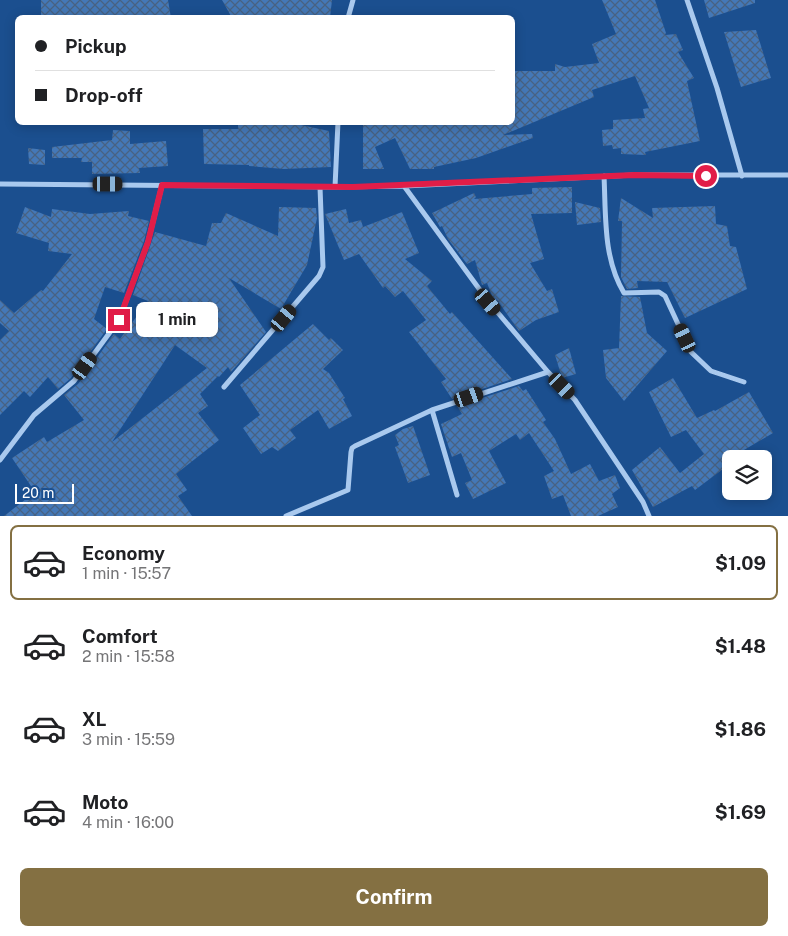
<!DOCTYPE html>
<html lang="en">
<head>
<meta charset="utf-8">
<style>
  body { margin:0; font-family:"Public Sans",sans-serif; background:#f2f2f2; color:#202124; height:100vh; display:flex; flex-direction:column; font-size:19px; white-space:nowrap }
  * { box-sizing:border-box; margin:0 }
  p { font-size:16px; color:#757577 }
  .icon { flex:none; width:28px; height:28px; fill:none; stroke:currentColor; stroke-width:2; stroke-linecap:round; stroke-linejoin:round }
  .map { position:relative; height:516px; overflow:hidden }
  .drawer { display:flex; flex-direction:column; background:#fff; flex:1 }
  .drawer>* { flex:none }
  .banner { position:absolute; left:15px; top:15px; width:500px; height:110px; border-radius:8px; box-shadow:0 2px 12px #0003; display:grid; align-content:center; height:110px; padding:0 20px; background:#fff }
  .tools { position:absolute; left:722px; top:450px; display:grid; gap:10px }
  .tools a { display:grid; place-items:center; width:50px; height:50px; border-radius:8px; background:#fff; box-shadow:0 2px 12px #0003; font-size:25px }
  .scale { position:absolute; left:15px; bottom:12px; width:59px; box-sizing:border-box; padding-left:5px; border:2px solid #fff; border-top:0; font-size:14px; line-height:18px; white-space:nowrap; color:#fff; -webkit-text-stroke:4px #1b4f8f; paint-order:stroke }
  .end { position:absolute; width:22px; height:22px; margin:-11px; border:6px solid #e11d48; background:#fff; box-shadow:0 0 0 2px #fff }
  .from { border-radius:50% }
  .bubble { position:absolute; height:35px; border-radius:8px; background:#fff; box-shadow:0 2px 12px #0003; font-size:16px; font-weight:700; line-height:35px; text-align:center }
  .car { position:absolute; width:15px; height:30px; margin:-15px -8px; border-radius:6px; box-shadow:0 0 4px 1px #0007; background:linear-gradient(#222 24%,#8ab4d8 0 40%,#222 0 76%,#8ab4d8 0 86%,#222 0) }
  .banner b { display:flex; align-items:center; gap:18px; height:48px; font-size:19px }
  .banner b+b { border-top:1px solid #e0e0e0 }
  .banner i { width:12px; height:12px; background:#202124 }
  ul { padding:9px 0 0; list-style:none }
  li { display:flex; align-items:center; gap:15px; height:75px; margin:0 10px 8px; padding:0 10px; border:2px solid transparent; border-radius:8px }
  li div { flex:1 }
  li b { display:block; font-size:19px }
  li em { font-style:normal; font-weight:700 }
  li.selected { border-color:#847042 }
  li>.icon { width:45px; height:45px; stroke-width:1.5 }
  .action { display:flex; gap:10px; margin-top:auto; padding:10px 20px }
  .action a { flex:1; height:58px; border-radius:8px; background:#847042; color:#fff; font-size:20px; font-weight:700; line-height:58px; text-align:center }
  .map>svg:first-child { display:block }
  .building { fill:url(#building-cross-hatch); fill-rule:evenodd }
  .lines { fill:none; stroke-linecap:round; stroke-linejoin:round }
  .minor { stroke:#a9c9ee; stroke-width:5 }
  .route { stroke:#e11d48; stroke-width:6 }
</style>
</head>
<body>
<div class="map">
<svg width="788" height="516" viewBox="0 0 788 516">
  <defs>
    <pattern id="building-cross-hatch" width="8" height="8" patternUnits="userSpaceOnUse" patternTransform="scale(1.25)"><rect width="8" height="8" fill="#4478b7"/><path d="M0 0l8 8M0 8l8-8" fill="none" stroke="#486282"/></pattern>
  </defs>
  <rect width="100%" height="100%" fill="#1b4f8f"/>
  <!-- building -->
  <path class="building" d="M 41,0 L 168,0 L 171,18 L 41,18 Z
    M 222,0 L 332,0 L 330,18 L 232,18 Z
    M 602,0 L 655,0 L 666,33 L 665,35 L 676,34 L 683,50 L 678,52 L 694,78 L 687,81 L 700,141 L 645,152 L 646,155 L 621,154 L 621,148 L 613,149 L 612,145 L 603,146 L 602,130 L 613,129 L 613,120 L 645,118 L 643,109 L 649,108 L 635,76 L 592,90 L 594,97 L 503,135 L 532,134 L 533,138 L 476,158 L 434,167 L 434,169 L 410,169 L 395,138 L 375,147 L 384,169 L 363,169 L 363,122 L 512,122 L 512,71 L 555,71 L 555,64 L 565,67 L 599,63 L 592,44 L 616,34 Z
    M 704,0 L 755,0 L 755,3 L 709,18 Z
    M 756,30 L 771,78 L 741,87 L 724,32 Z
    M 238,122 L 301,122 L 301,125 L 329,131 L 331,167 L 284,169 L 249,166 L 249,165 L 204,164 L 203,129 L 238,129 Z
    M 113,130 L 130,131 L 130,144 L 166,141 L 168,166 L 139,168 L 140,173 L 92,174 L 92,162 L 81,162 L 82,158 L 52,158 L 52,147 L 112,140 Z
    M 28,148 L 45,150 L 45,165 L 29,164 Z
    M 572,187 L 572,213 L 531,214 L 544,259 L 530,263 L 547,291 L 552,289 L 559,312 L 536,320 L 519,331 L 497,300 L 494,301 L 487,283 L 482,285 L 475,260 L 467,264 L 448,239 L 442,226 L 440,227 L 432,213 L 474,193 L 476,197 L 474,199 L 532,194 L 532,188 Z
    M 621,198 L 653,218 L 652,208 L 715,206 L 716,224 L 727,226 L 730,246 L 736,247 L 747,289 L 685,318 L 667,282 L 637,281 L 638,288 L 627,289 L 621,277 L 622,221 L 618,221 Z
    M 575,202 L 600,208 L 601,222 L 577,225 Z
    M 25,207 L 51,217 L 52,209 L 90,214 L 129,211 L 128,216 L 149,221 L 144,241 L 124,293 L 105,287 L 94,319 L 107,329 L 71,378 L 58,389 L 48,377 L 30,397 L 24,391 L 0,415 L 0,340 L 9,331 L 0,323 L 0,300 L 14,313 L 41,290 L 43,291 L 72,254 L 48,251 L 49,243 L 16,233 Z
    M 279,207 L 316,208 L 317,218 L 307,265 L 281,309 L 229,278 L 266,332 L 231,372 L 228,367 L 219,377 L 218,376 L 200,394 L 208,406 L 198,413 L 219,440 L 176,474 L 187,490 L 178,496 L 192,516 L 4,516 L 35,492 L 12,458 L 44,437 L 47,442 L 84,420 L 64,395 L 78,384 L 114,334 L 120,339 L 148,301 L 133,295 L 155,232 L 206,246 L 212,223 L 221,223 L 226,213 L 278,236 ZM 175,345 L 207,368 L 112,442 Z
    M 346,209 L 349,223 L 361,220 L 363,227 L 402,212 L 419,253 L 405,259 L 432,281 L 427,286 L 450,314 L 452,312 L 512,379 L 452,399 L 441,382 L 446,379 L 409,332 L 426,320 L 403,291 L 395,297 L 385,286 L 383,288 L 359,254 L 344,260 L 325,214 Z
    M 621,296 L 640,297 L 647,333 L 667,351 L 624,401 L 606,378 L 603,350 L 619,348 Z
    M 313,324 L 329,340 L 331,338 L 343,350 L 323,369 L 329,373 L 345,398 L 343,399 L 352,416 L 329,429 L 318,410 L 290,430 L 296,438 L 278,451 L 272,447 L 261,454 L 243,428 L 260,415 L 240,385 Z
    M 569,348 L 576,374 L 562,378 L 555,355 Z
    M 673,378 L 697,418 L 714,410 L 715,411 L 749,392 L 773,433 L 732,457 L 734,459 L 731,459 L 731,463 L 695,490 L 692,486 L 653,507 L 632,470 L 660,447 L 680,473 L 704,454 L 686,430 L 671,437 L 649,392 Z
    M 519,386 L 523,391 L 526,389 L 546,420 L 543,422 L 555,439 L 571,474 L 590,464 L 599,481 L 615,475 L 620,488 L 612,494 L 618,507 L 598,516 L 571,516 L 563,495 L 552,499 L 544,476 L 554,471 L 529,433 L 520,440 L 516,434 L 489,451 L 506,483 L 473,499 L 465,483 L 472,480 L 461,453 L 452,457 L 441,424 L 462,414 L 457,406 Z
    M 413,426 L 430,475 L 408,483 L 395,447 L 399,445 L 395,435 L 403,429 Z"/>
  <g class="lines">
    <!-- minor -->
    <path class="minor" d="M 687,0 L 717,88 L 742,176
      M 348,18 L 353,0
      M 604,176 C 606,216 603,258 624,293 L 659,292 L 665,296 L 691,352 L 711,371 L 744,382
      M 0,184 L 335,187 L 404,186 L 634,175 L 788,175
      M 404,186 L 488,301 L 548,372 L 575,400 L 643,502 L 649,516
      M 335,187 L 338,122
      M 224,387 L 319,276 L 323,267 L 320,187
      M 432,410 L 457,495
      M 0,460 L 34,415 L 74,381 L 119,320 L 148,242 L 162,185
      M 286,516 L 348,490 L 351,452 L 352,448 L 355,446 L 432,410 L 548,372"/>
  </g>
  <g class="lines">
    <!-- route -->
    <path class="route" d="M 119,320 L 148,242 L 162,185 L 353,187 L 634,175 L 706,176"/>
  </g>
</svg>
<div class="tools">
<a><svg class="icon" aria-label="layers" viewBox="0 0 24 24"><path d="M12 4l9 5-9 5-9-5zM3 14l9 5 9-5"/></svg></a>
</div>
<div class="scale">20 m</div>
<i class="end from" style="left:706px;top:176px"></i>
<i class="end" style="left:119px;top:320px"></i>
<div class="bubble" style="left:136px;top:302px;width:82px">1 min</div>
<i class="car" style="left:108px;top:184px;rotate:90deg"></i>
<i class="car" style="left:488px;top:302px;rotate:139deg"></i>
<i class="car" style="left:284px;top:318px;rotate:40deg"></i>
<i class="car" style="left:685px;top:338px;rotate:335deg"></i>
<i class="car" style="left:85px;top:366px;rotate:36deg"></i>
<i class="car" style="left:562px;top:386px;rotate:136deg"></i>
<i class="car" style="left:469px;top:397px;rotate:71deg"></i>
<div class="banner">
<b><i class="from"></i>Pickup</b>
<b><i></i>Drop-off</b>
</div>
</div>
<section class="drawer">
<ul>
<li class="selected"><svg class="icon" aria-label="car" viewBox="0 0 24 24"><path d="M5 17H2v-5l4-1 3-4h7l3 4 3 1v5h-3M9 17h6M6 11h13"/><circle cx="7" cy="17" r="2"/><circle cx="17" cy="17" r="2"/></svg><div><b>Economy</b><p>1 min · 15:57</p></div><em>$1.09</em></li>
<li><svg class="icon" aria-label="car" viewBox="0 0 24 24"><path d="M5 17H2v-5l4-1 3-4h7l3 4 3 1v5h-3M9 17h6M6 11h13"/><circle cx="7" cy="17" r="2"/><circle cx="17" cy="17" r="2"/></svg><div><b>Comfort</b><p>2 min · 15:58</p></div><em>$1.48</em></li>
<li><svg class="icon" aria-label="car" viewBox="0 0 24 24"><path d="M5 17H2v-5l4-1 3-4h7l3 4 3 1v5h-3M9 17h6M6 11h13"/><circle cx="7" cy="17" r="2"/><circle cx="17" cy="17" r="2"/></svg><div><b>XL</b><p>3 min · 15:59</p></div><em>$1.86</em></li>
<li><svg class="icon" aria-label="car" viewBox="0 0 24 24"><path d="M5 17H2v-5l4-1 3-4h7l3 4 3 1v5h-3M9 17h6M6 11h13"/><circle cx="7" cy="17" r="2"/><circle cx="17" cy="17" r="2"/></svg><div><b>Moto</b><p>4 min · 16:00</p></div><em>$1.69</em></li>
</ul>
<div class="action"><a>Confirm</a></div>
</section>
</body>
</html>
